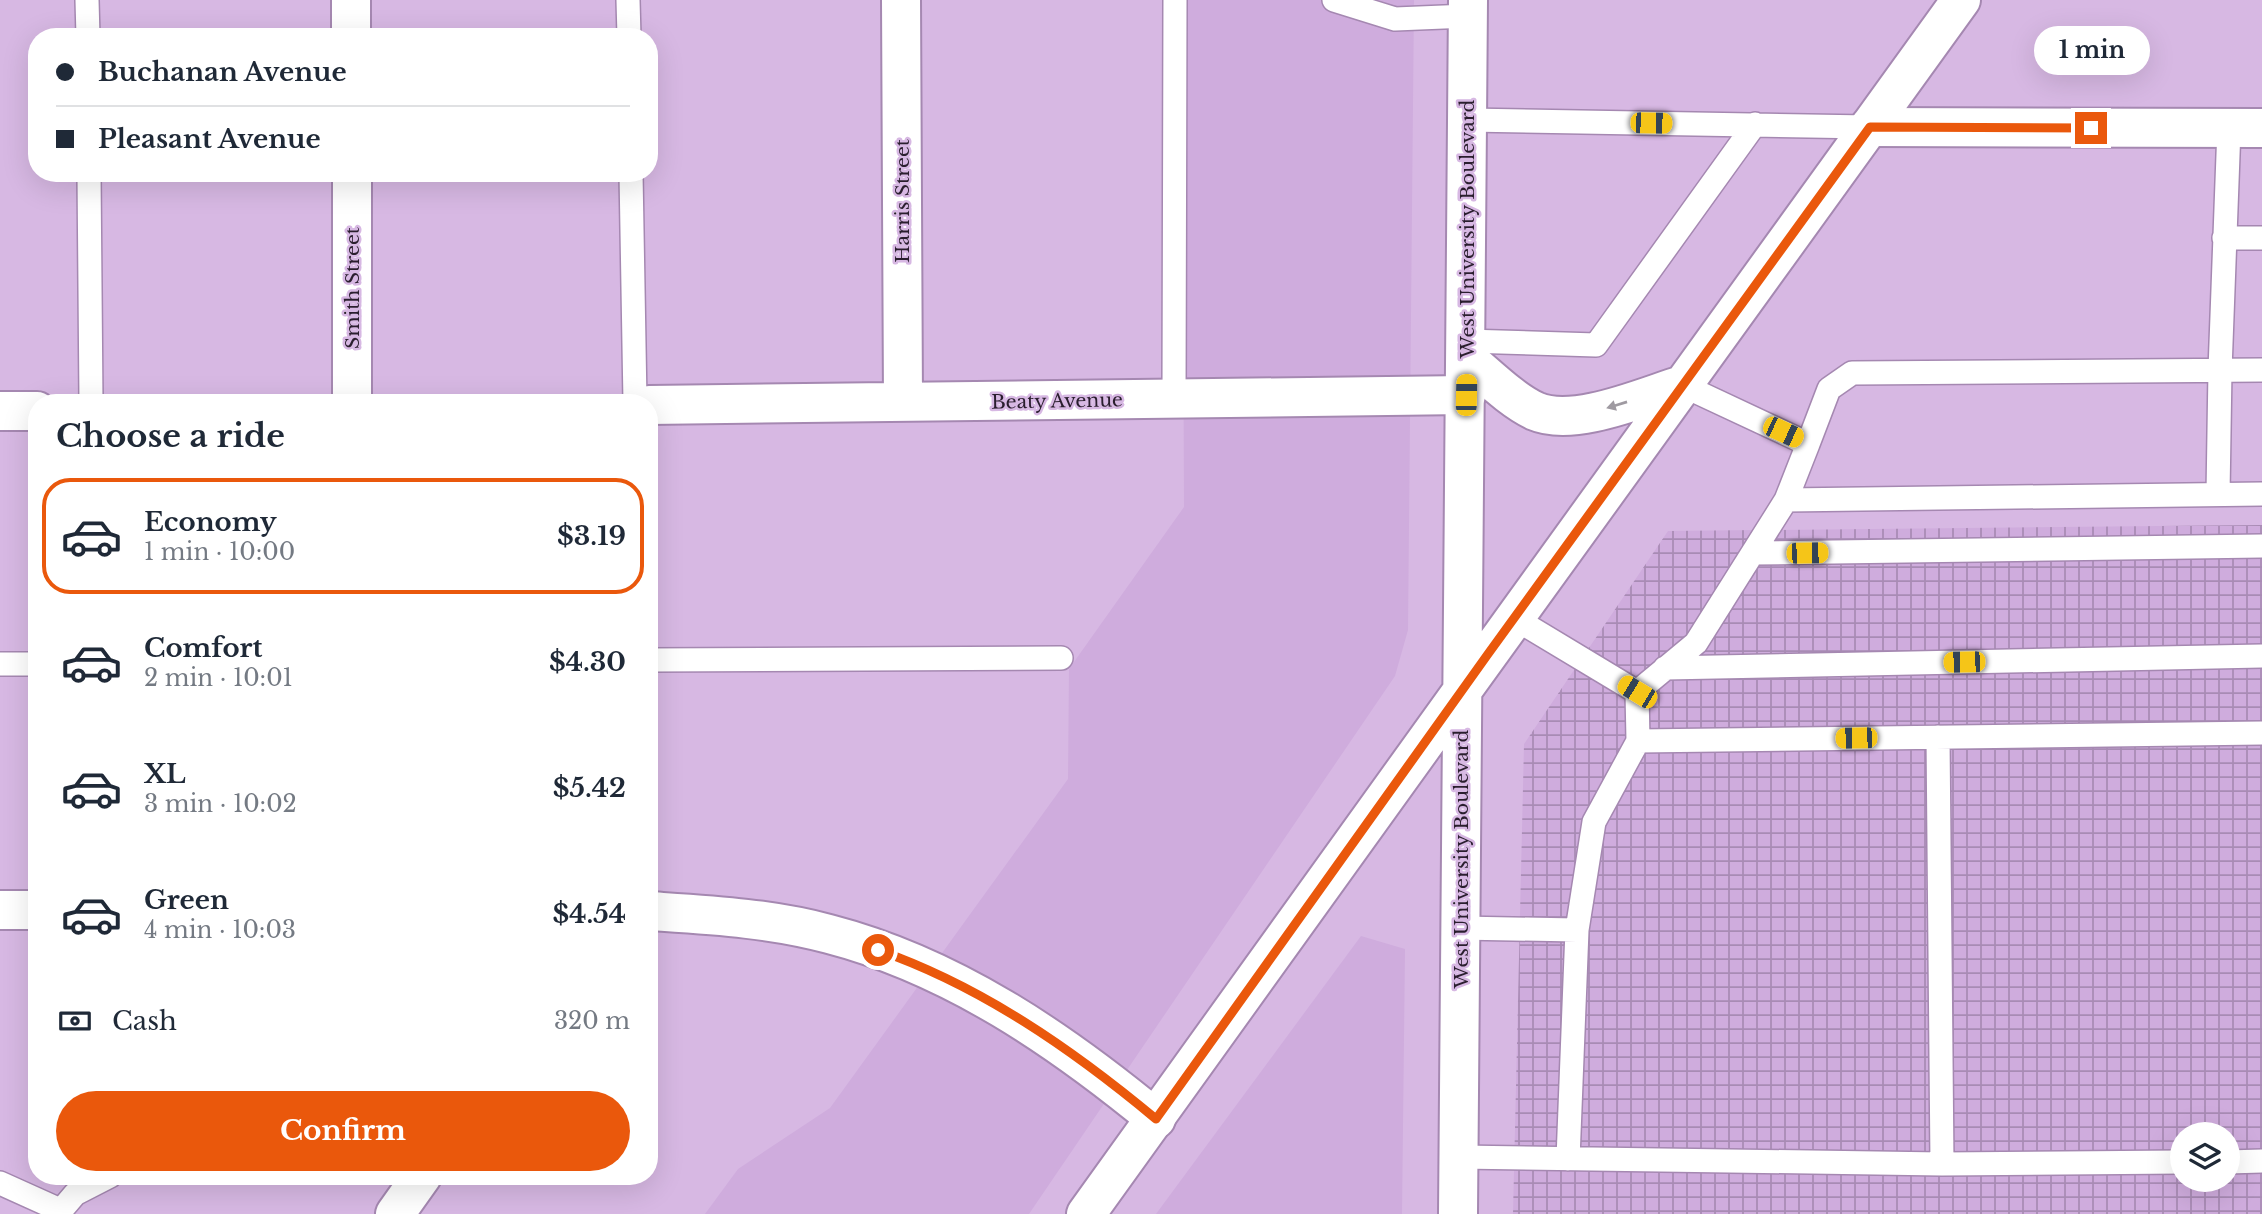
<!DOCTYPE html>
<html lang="en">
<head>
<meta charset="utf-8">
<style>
  body { margin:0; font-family:"Libre Baskerville",serif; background:#f6f6f7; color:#1f2937; height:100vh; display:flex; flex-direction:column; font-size:26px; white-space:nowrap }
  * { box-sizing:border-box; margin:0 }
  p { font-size:23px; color:#747a83 }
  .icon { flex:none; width:38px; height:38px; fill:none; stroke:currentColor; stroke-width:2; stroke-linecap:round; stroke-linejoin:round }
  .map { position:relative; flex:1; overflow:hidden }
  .side { position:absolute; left:28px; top:394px; width:630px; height:791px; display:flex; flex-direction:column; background:#fff; border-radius:28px; box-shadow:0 7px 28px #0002 }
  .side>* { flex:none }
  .hud { position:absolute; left:28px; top:28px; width:630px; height:154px; border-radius:28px; box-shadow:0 7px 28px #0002; display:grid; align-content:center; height:154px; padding:0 28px; background:#fff }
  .buttons { position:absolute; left:2170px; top:1122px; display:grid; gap:14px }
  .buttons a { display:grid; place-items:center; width:70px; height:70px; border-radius:50%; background:#fff; box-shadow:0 7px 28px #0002; font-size:35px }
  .end { position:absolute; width:32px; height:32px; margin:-16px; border:9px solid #ea580c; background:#fff; box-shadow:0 0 0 4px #fff }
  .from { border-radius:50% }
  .bubble { position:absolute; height:49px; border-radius:24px; background:#fff; box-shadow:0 7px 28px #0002; font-size:23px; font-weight:700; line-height:49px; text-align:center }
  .car { position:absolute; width:21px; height:42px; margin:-21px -10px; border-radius:9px; box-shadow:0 0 5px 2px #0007; background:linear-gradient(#f5c518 24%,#345 0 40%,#f5c518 0 76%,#345 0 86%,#f5c518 0) }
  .hud b { display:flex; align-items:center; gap:24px; height:66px; font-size:26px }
  .hud b+b { border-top:2px solid #e0e1e3 }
  .hud i { width:18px; height:18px; background:#1f2937 }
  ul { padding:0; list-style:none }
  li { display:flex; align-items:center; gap:21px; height:116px; margin:0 14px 10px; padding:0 14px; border:4px solid transparent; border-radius:28px }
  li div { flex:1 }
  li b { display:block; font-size:26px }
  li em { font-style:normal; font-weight:700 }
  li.on { border-color:#ea580c }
  li>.icon { width:63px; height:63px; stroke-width:1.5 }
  h2 { padding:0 28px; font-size:32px; line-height:84px }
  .pay { display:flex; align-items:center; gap:18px; height:77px; padding:0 28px; font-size:26px }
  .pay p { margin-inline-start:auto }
  .button { display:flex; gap:14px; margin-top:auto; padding:14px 28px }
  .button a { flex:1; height:80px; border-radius:42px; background:#ea580c; color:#fff; font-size:28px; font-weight:700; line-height:80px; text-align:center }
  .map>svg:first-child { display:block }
  .built { fill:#cfacdd }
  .industrial { fill:url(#industrial-grid); fill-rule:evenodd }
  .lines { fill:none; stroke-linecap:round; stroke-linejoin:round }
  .service-casing { stroke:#a588b1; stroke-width:26 }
  .minor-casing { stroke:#a588b1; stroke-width:42 }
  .primary-casing { stroke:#a588b1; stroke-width:42 }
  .service { stroke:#fff; stroke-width:23 }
  .minor { stroke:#fff; stroke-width:38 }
  .primary { stroke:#fff; stroke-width:38 }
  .oneway { fill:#9f9aa1 }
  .route { stroke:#ea580c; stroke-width:9 }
  .labels { text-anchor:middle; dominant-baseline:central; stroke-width:5; stroke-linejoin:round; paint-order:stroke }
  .street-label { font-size:19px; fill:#2a1e2e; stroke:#d7b8e3 }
</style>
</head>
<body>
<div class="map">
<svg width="2262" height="1214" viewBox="0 0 2262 1214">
  <defs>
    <pattern id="industrial-grid" width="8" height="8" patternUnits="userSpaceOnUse" patternTransform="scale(1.75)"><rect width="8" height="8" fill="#cfacdd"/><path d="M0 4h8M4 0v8" fill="none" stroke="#a88bb4"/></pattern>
  </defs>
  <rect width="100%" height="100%" fill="#d7b8e3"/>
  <!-- built -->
  <path class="built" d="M 1182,0 L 1414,0 L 1408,630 L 1395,676 L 1029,1214 L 705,1214 L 738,1169 L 830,1108 L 1068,779 L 1069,669 L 1184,507 Z
    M 1361,936 L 1405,949 L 1402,1214 L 1156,1214 Z"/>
  <!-- industrial -->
  <path class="industrial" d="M 2262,525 L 2262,1214 L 1513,1214 L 1524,744 L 1668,531 ZM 2182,1134 L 2228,1134 L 2228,1180 L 2182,1180 Z"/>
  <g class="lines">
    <defs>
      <path id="service" d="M 87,0 L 88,37
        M 628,0 L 629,37
        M 1334,0 L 1395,19 L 1468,16
        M 1468,120 L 1869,127
        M 89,173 L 91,402
        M 631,173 L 635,402
        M 2224,238 L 2262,238
        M 1466,341 L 1596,345 L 1755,124
        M 1682,385 L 1808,444 L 1829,389 L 1852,373 L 2262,370
        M 1174,400 L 1175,0
        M 2218,494 L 2220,370 L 2229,128
        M 1786,500 L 2262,494
        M 1754,553 L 2262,546
        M 1514,618 L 1637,692 L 1696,643 L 1786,500 L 1808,444
        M 649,660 L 1061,658
        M 0,664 L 37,664
        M 1665,668 L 2262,656
        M 1938,737 L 1942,1164
        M 1638,741 L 2262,733
        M 1460,928 L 1577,930 L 1568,1159
        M 1577,930 L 1594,822 L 1638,741 L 1637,692
        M 1459,1157 L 1942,1164 L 2182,1162
        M 2228,1162 L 2262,1161
        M 0,1183 L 60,1210
        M 58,1214 L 75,1194 L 110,1176"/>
      <path id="minor" d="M 351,0 L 351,37
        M 901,0 L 903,402
        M 1869,127 L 2262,128
        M 352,173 L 352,402
        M 649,405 L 1466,395
        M 0,411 L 37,411
        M 0,910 L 37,910
        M 649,911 C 709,915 770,918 829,934 C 952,966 1059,1039 1156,1119
        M 395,1214 L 422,1176"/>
      <path id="primary" d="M 1466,358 C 1487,375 1510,399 1535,411 C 1574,428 1643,397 1682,385
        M 1086,1214 L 1462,691 L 1961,0
        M 1458,1214 L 1468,0"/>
    </defs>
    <!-- service casing -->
    <use href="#service" class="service-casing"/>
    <!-- minor casing -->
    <use href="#minor" class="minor-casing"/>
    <!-- primary casing -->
    <use href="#primary" class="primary-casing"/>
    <!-- service -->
    <use href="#service" class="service"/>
    <!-- minor -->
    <use href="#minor" class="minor"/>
    <!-- primary -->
    <use href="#primary" class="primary"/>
  </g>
  <!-- one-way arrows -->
  <defs><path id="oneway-solid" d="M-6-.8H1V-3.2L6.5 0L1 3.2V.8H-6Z" transform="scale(1.75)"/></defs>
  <use class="oneway" href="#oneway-solid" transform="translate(1617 405) rotate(163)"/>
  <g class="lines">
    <!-- route -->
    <path class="route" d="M 878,950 C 981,986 1072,1049 1156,1119 L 1488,654 L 1870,127 L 2091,128"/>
  </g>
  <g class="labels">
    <!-- street labels -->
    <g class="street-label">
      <text transform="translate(902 201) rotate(-90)">Harris Street</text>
      <text transform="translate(1467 229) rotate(-90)">West University Boulevard</text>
      <text transform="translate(352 288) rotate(-90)">Smith Street</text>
      <text transform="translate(1057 401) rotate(-1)">Beaty Avenue</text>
      <text transform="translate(1461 859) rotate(-90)">West University Boulevard</text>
    </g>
  </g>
</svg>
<div class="buttons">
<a><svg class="icon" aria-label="layers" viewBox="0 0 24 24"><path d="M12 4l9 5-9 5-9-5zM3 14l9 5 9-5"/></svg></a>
</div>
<i class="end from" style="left:878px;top:950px"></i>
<i class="end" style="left:2091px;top:128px"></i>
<div class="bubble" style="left:2034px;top:26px;width:116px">1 min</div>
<i class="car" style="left:1651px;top:123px;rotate:91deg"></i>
<i class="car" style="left:1466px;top:395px;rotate:1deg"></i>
<i class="car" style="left:1783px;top:432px;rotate:115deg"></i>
<i class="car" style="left:1807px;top:553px;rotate:89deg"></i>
<i class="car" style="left:1964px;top:662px;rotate:269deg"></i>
<i class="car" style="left:1637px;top:692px;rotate:301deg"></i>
<i class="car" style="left:1856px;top:738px;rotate:269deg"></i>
<div class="hud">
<b><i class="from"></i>Buchanan Avenue</b>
<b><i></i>Pleasant Avenue</b>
</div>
<section class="side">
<h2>Choose a ride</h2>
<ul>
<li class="on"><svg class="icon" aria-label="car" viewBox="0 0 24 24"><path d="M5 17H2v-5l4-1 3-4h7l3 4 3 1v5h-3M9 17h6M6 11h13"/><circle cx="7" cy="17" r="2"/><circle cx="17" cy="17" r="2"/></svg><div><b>Economy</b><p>1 min · 10:00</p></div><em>$3.19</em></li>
<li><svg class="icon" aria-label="car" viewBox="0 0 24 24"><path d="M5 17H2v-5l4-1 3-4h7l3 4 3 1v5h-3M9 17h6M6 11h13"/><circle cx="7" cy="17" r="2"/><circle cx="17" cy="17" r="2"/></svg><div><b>Comfort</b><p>2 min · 10:01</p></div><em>$4.30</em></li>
<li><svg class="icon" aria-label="car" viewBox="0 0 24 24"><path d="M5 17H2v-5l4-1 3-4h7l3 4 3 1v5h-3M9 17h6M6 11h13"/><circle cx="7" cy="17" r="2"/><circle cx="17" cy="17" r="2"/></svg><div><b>XL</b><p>3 min · 10:02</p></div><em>$5.42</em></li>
<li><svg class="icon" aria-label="car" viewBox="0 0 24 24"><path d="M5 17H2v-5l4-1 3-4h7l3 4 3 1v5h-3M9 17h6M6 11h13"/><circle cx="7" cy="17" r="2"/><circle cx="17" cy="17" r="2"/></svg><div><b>Green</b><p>4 min · 10:03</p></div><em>$4.54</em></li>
</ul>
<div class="pay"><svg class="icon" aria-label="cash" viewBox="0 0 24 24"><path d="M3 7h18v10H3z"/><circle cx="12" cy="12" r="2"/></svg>Cash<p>320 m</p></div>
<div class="button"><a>Confirm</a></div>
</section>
</div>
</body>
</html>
